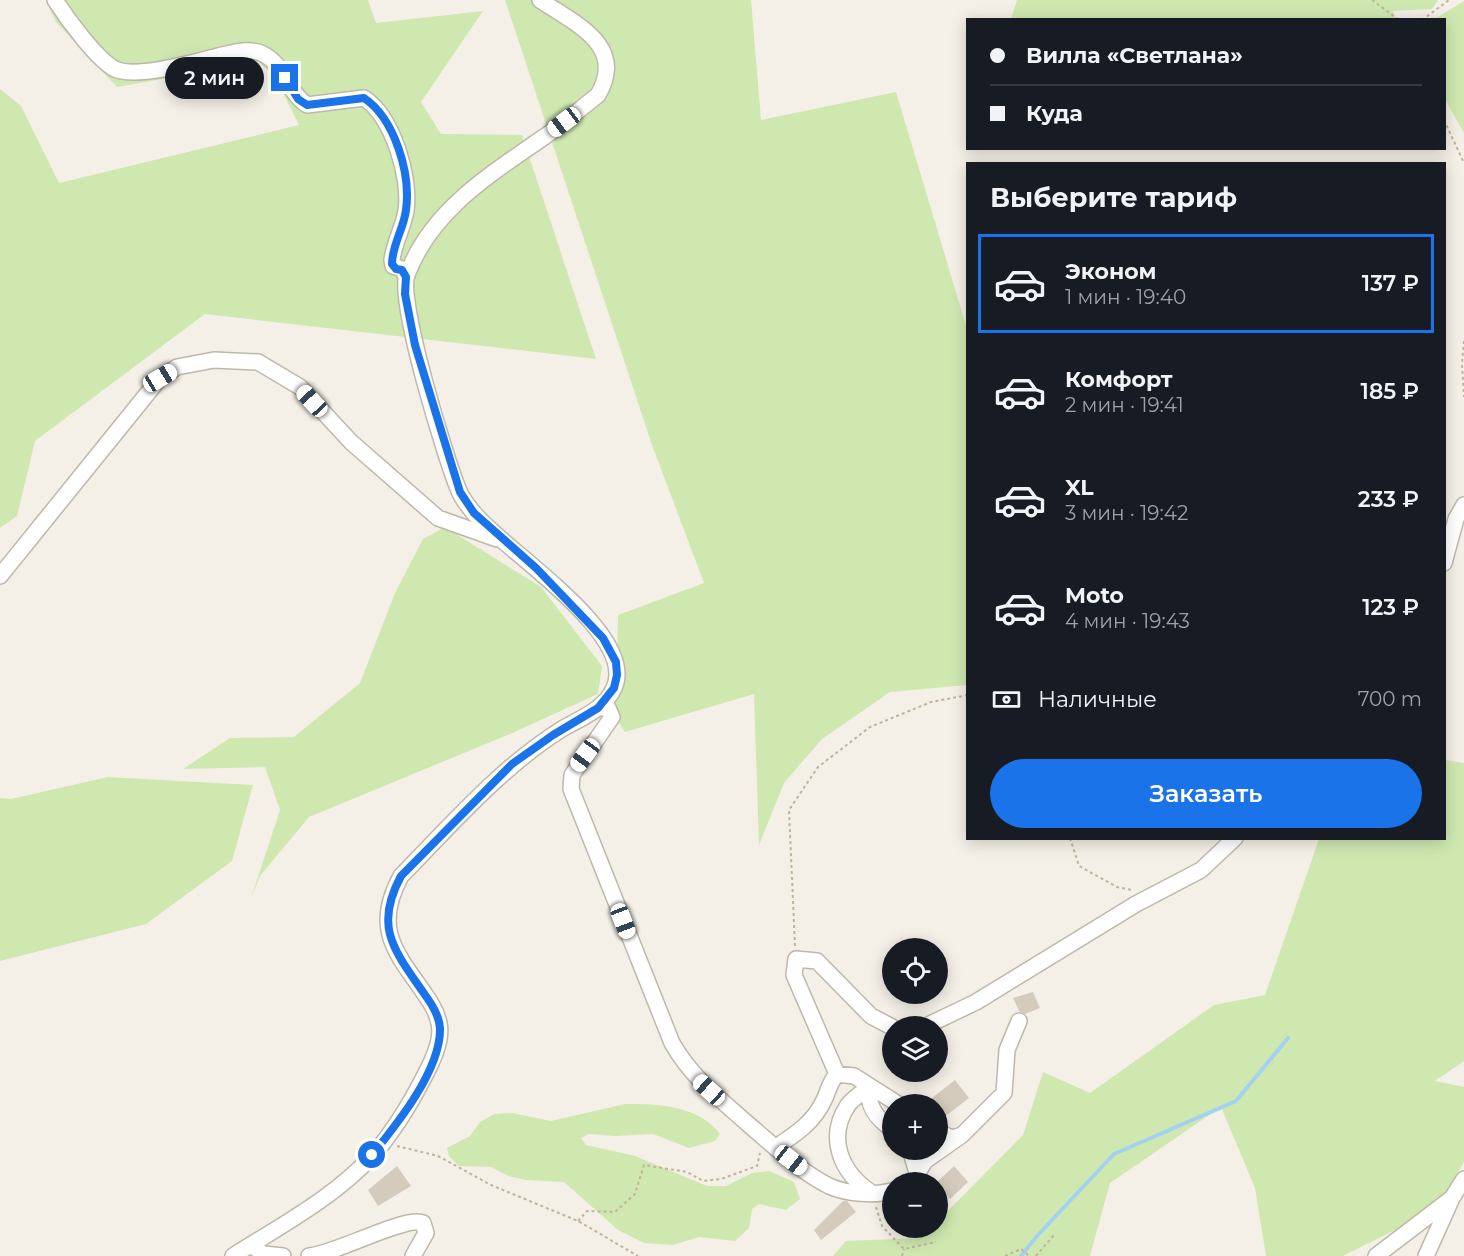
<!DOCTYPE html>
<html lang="ru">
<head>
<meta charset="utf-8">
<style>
  body { margin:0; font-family:Montserrat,sans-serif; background:#20242c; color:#f1f3f6; height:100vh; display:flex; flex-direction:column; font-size:22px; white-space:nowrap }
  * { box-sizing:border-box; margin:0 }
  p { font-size:20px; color:#9ea1a6 }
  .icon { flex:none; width:33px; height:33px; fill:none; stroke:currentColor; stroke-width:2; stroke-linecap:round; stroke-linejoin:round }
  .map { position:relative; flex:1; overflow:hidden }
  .side { position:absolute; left:966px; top:162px; width:480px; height:678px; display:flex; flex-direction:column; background:#171b24; border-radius:0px; box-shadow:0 3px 15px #0003 }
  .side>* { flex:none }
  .banner { position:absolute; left:966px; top:18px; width:480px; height:132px; border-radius:0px; box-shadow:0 3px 15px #0003; display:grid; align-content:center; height:132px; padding:0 24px; background:#171b24 }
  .buttons { position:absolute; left:882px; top:938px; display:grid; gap:12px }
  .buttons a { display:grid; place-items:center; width:66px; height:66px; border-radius:50%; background:#171b24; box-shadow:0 3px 15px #0003; font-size:30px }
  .end { position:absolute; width:27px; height:27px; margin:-14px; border:8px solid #1a73e8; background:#fff; box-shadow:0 0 0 3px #fff }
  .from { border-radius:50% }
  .bubble { position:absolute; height:42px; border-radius:21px; background:#171b24; box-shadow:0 3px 15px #0003; font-size:20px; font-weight:600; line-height:42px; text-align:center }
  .car { position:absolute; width:18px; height:36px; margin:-18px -9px; border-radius:8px; box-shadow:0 0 4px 2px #0007; background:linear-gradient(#fff 24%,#345 0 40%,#fff 0 76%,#345 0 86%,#fff 0) }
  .banner b { display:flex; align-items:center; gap:21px; height:57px; font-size:22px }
  .banner b+b { border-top:2px solid #363941 }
  .banner i { width:15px; height:15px; background:#f1f3f6 }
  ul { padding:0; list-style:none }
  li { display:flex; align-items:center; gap:18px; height:99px; margin:0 12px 9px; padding:0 12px; border:3px solid transparent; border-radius:0px }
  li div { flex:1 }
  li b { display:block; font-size:22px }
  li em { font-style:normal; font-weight:600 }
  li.selected { border-color:#1a73e8 }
  li>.icon { width:54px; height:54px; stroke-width:1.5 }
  h2 { padding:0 24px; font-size:27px; line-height:72px }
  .pay { display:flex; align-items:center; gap:15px; height:66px; padding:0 24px; font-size:22px }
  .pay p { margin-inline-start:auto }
  .cta { display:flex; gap:12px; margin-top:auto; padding:12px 24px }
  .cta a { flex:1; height:69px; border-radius:36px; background:#1a73e8; color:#fff; font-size:24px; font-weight:600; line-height:69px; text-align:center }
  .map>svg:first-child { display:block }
  .green { fill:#cfe8b0 }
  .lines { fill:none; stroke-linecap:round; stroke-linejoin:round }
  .stream { stroke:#a3d2f0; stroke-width:4 }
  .building { fill:#d5cbbc }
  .minor-casing { stroke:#bfb7aa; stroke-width:18 }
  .path { stroke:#c1b39b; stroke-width:2; stroke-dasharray:3 3; stroke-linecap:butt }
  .minor { stroke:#fff; stroke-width:15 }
  .route { stroke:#1a73e8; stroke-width:8 }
</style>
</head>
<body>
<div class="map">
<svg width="1464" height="1256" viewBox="0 0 1464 1256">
  <rect width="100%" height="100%" fill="#f4f0e7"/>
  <!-- green -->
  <path class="green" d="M 46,0 L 368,0 L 376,23 L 483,11 L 421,102 L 441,134 L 522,135 L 596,359 L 205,314 L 35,441 L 17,516 L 0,528 L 0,89 L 21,106 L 59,183 L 299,125 L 277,81 L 255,57 L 179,76 L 117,87 L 56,22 Z
    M 505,0 L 751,0 L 761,120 L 896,92 L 967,329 L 967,685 L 890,692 L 822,739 L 784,783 L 759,845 L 754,694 L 625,732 L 616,718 L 618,615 L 704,583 L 652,445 Z
    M 1017,0 L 1438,0 L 1432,9 L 1393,11 L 1396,20 L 1011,19 Z
    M 1464,1 L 1464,133 L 1445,99 L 1444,20 L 1435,19 Z
    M 445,527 L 541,587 L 602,666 L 598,694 L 510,734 L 309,817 L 260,876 L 251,898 L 280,810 L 265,767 L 183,769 L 230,738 L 294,737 L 360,683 L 395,593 L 423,539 Z
    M 1445,760 L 1464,763 L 1464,1061 L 1435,1081 L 1464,1087 L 1464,1162 L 1437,1209 L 1343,1256 L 1266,1256 L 1255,1188 L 1221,1107 L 1110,1183 L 1090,1256 L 833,1256 L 846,1241 L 920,1238 L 932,1227 L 938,1227 L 938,1221 L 1023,1135 L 1043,1072 L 1090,1093 L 1214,1005 L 1265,995 L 1319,839 L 1444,838 Z
    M 108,777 L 253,785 L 232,861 L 146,924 L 0,961 L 0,798 L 11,799 Z
    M 625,1104 C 657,1104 699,1105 720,1134 L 715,1141 L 689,1148 L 653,1134 L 615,1136 L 589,1134 L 581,1138 L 586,1145 L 635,1156 L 707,1186 L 726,1186 L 752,1173 L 769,1171 L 794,1182 L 800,1199 L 786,1210 L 759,1204 L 752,1209 L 749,1228 L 735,1241 L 699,1237 L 673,1245 L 644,1243 L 618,1230 L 564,1182 L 526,1180 L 508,1176 L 491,1167 L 459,1166 L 449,1156 L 447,1148 L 470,1136 L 480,1122 L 494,1114 L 512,1113 L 551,1121 Z"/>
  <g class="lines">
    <!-- stream -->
    <path class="stream" d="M 1021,1256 L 1037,1236 L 1114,1154 L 1236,1101 L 1288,1038"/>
  </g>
  <!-- building -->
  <path class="building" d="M 1033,992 L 1040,1008 L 1025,1014 L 1019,1011 L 1013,998 Z
    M 955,1080 L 969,1098 L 938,1122 L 938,1104 L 924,1104 Z
    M 397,1166 L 411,1186 L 378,1206 L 368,1190 Z
    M 954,1166 L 968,1182 L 950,1199 L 938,1187 L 937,1182 Z
    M 843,1201 L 847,1201 L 856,1212 L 821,1240 L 814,1230 Z"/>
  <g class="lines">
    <defs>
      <path id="minor" d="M 55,0 C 66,17 97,60 115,69 C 136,79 195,62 218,56 C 233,53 249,47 263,54 C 285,65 288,93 307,105 L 364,98 C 393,117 411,178 406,211 C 403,228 394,243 392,260 L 393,266 L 402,269 L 406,277
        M 1444,563 L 1456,519 L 1464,505
        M 0,576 L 160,378 L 177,367 L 214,360 L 258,362 L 300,387 L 351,442 L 438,518 L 497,539
        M 598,708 L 608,708 L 612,717 L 572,775 L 571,789 L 672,1043 C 692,1078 719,1098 748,1124 C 773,1145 799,1171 829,1186 C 847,1194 874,1196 892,1191
        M 926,1026 L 976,1002 L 1136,904 L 1201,870 L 1235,838
        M 837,1074 L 854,1076 L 898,1104
        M 870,1087 C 863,1092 853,1098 848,1105 C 826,1138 841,1173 872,1193
        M 870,1087 C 866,1105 877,1119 892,1129
        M 938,1132 L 952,1138 L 962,1135
        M 776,1147 C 796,1134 814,1122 824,1100 C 829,1090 829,1083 837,1074 L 794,975 L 796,959 L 817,961 L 871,1016 L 892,1027
        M 910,1149 L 918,1176
        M 912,1182 L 925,1161 L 962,1135 L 1004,1093 L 1007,1050 L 1019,1021
        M 251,1245 L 266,1256
        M 264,1254 L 283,1256
        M 233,1256 C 280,1226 335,1197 373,1155 C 393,1132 409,1106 423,1079 C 431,1064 443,1041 439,1023 C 436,1009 428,999 420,987 C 391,947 375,924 401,876 C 452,824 500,768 562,729 C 581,718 605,709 614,688 C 639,634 502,549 473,512 C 468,506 462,498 459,491 C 446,460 397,300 407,275 C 431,210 491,174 544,137 C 563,124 580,109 598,95 C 627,45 575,24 540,0
        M 309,1256 C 336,1254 406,1215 423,1223 L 426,1233 L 413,1256
        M 1376,1256 L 1452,1198
        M 1426,1256 L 1452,1198 L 1464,1179"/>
    </defs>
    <!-- minor casing -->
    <use href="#minor" class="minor-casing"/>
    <!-- path -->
    <path class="path" d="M 1372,0 L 1399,20
      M 1422,20 L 1449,0
      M 1444,120 L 1464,163
      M 1464,341 L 1462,364 L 1464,397
      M 1070,838 L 1079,866 L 1117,887 L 1132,890
      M 795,946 L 789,810 L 818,767 L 870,727 L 931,702 L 968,695
      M 397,1146 L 438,1156 L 491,1185 L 578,1221 L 638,1256
      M 876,1207 L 882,1226 L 904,1249 L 936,1242
      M 578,1221 L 587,1211 L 615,1212 L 635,1194 L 644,1165 L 687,1172 L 703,1181 L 721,1179 L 757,1166 L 760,1153
      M 902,1256 L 904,1249
      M 1005,1256 L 1021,1249 L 1029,1256
      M 1036,1256 L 1054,1235"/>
    <!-- minor -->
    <use href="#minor" class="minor"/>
  </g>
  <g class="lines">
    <!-- route -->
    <path class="route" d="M 285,78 L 298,99 L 307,105 L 364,98 C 395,119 411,174 406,210 C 404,228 392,245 392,264 L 396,269 L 402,270 L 406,277 L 405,294 L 415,345 L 460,492 L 474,513 L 536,568 L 603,638 L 616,662 L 617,675 L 614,688 L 598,708 L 553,735 L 512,764 L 401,876 C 374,926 393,949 423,992 C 430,1002 439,1014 440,1028 C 441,1070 397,1124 372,1155"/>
  </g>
</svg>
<div class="buttons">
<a><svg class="icon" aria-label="locate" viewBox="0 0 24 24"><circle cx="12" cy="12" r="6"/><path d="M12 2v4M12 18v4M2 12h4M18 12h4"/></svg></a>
<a><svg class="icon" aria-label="layers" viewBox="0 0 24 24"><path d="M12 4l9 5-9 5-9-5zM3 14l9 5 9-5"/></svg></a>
<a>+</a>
<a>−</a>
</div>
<i class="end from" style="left:372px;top:1155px"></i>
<i class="end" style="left:285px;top:78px"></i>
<div class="bubble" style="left:165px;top:57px;width:99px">2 мин</div>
<i class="car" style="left:564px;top:122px;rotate:233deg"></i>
<i class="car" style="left:160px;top:378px;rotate:59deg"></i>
<i class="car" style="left:312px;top:401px;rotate:317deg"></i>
<i class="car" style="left:585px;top:755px;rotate:216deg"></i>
<i class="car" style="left:623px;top:921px;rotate:159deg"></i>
<i class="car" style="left:709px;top:1090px;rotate:312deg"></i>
<i class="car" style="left:791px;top:1160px;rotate:128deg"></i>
<div class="banner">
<b><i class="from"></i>Вилла «Светлана»</b>
<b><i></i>Куда</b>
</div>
<section class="side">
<h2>Выберите тариф</h2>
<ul>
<li class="selected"><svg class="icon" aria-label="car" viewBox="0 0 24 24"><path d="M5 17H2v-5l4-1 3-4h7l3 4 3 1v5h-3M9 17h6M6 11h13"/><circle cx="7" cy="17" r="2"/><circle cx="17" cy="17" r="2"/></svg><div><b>Эконом</b><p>1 мин · 19:40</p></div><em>137 ₽</em></li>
<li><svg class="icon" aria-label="car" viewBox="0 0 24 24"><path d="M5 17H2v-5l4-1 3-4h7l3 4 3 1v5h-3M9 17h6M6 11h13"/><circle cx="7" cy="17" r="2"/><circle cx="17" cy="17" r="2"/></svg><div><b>Комфорт</b><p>2 мин · 19:41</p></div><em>185 ₽</em></li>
<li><svg class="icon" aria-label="car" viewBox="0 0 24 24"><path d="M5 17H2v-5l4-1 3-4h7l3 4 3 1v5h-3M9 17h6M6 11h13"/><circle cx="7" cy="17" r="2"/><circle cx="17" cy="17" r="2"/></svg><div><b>XL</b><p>3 мин · 19:42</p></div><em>233 ₽</em></li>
<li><svg class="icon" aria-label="car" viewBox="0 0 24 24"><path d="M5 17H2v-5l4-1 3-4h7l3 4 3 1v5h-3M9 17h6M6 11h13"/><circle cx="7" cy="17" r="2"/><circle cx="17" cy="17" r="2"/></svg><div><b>Moto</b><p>4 мин · 19:43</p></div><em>123 ₽</em></li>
</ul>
<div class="pay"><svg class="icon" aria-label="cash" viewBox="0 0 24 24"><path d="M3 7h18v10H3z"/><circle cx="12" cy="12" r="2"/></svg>Наличные<p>700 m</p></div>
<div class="cta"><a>Заказать</a></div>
</section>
</div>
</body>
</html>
